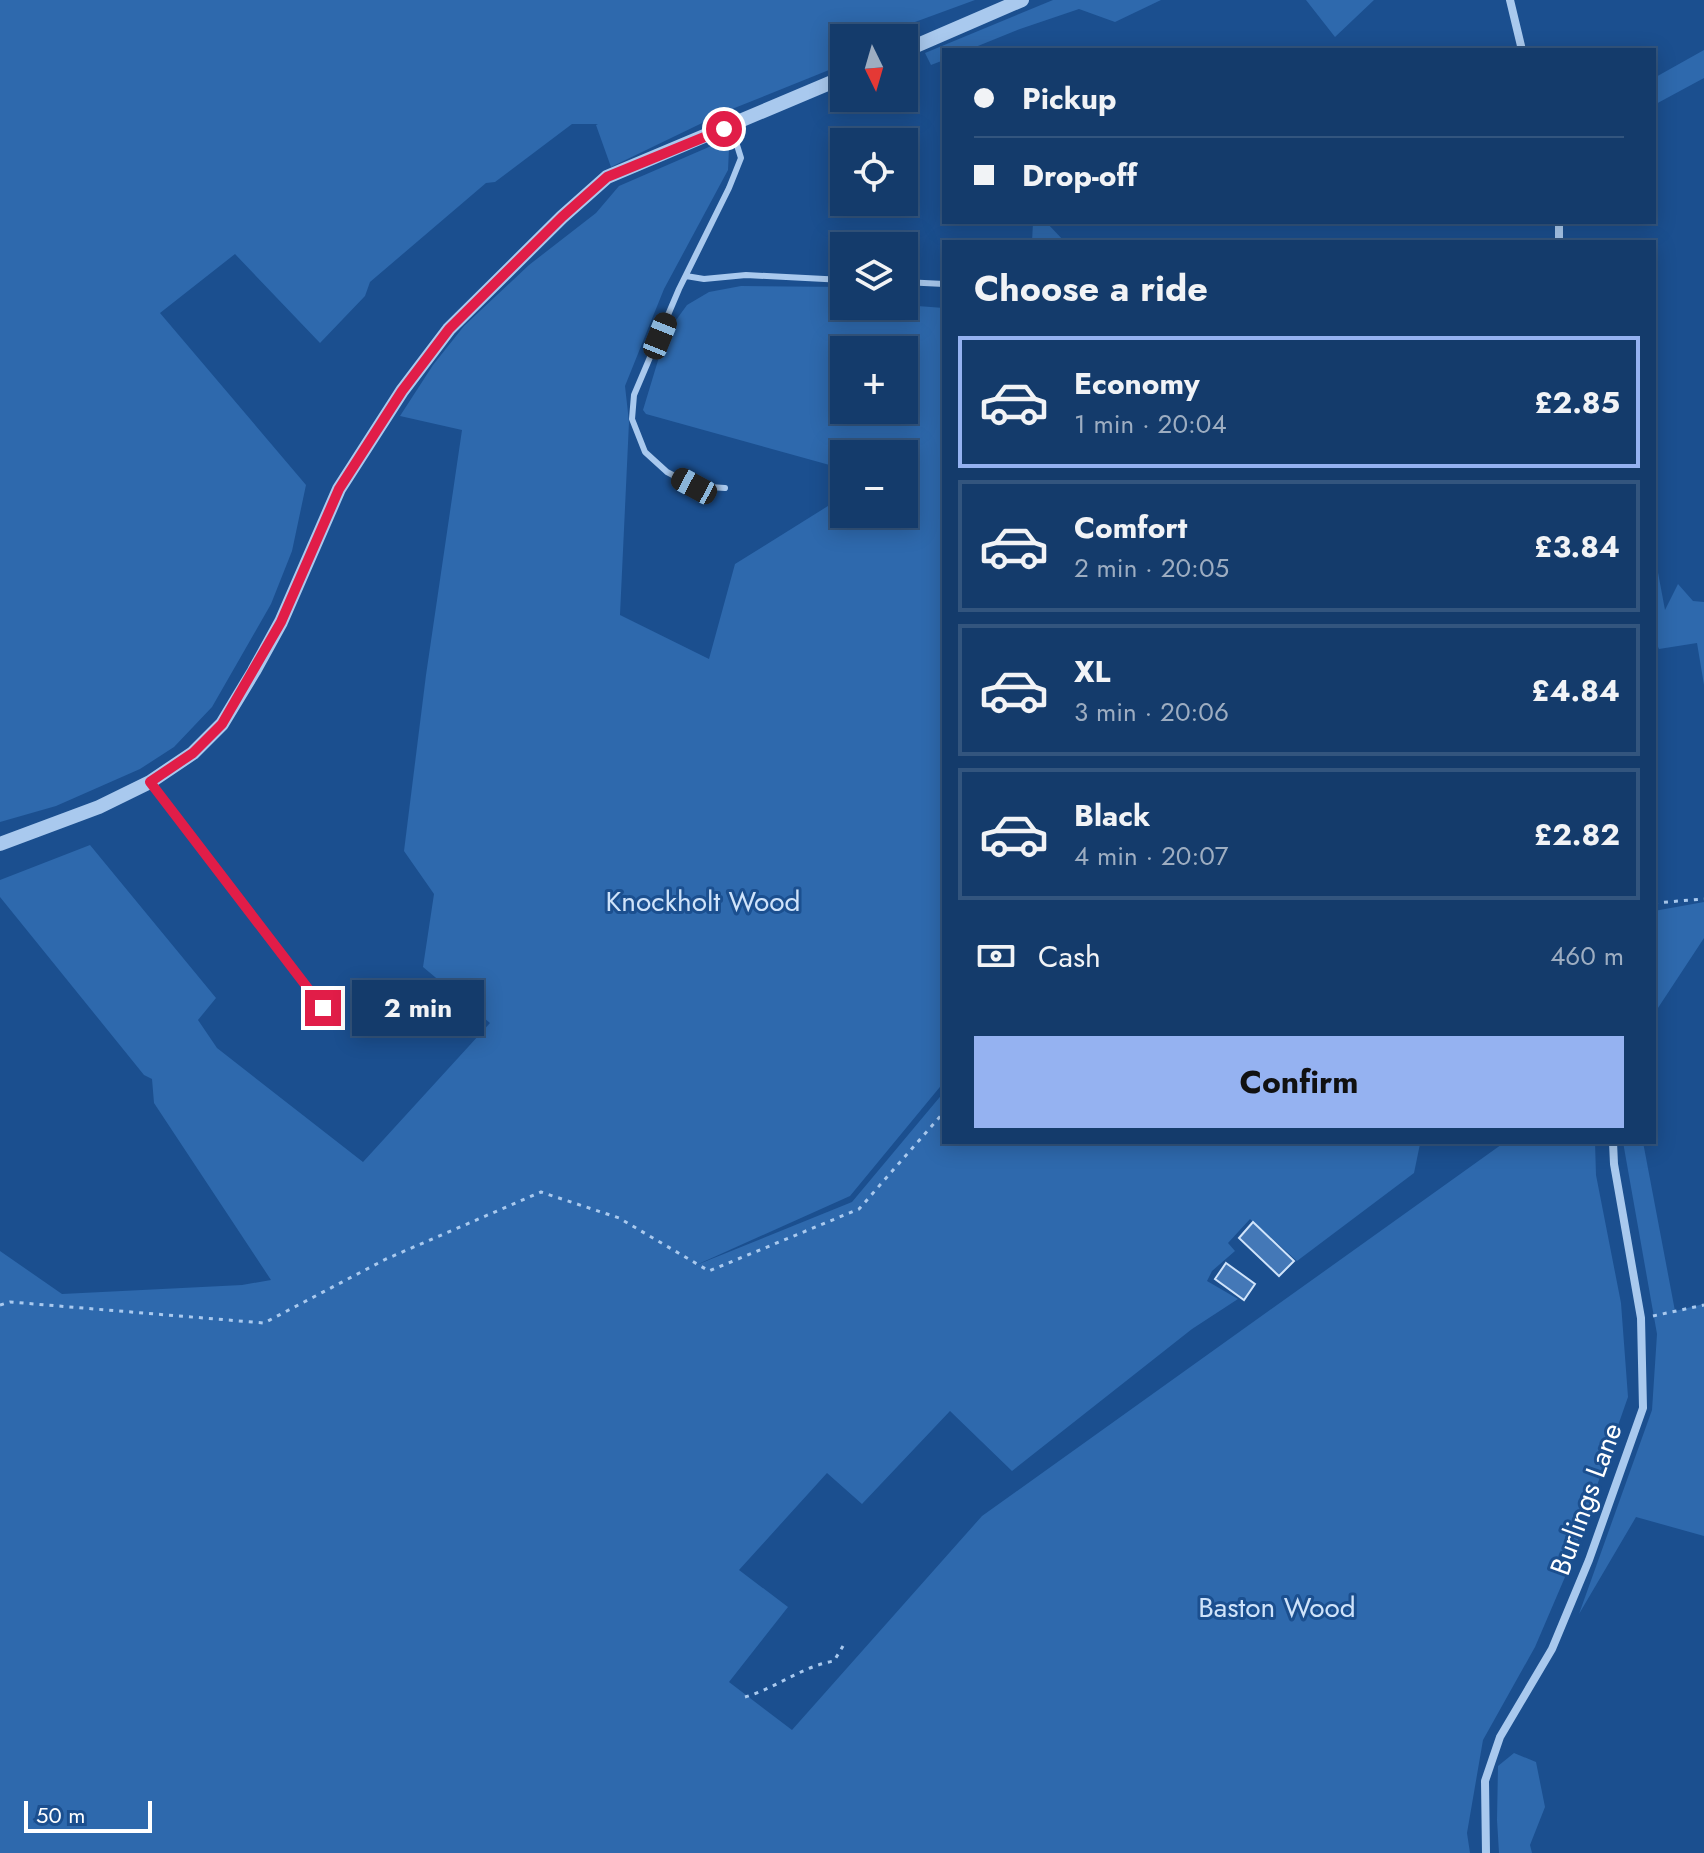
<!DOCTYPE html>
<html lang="en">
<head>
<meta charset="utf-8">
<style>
  body { margin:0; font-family:Jost,sans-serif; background:#1d4271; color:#f1f3f6; height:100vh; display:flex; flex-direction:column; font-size:30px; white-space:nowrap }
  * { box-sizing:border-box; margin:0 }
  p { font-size:26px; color:#9dadc1 }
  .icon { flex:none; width:44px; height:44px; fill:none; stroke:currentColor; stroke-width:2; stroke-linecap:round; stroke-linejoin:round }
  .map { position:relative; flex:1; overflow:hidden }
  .drawer { position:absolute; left:942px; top:240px; width:714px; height:904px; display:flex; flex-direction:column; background:#143b6b; border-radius:0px; box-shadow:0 4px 20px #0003,0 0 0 2px #33557e }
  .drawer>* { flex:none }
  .guide { position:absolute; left:942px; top:48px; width:714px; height:176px; border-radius:0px; box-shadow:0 4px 20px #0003,0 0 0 2px #33557e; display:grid; align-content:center; height:176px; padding:0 32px; background:#143b6b }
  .needle { width:52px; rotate:175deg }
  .buttons { position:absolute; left:830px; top:24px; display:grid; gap:16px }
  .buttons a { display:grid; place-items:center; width:88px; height:88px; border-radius:0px; background:#143b6b; box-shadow:0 4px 20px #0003,0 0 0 2px #33557e; font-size:40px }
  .scale { position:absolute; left:24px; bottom:20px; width:128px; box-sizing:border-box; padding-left:8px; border:4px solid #fff; border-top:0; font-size:22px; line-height:28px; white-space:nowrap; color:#fff; -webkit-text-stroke:6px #1b4f8f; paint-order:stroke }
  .end { position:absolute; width:36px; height:36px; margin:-18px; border:10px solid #e11d48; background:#fff; box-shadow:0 0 0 4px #fff }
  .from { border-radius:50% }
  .bubble { position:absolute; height:56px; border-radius:0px; background:#143b6b; box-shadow:0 4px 20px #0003,0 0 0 2px #33557e; font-size:26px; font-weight:700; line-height:56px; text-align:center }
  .car { position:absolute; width:24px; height:48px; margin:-24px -12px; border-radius:10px; box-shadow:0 0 6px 2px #0007; background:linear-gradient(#222 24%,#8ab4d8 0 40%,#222 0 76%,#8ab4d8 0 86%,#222 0) }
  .guide b { display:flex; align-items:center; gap:28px; height:76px; font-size:30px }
  .guide b+b { border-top:2px solid #33557e }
  .guide i { width:20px; height:20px; background:#f1f3f6 }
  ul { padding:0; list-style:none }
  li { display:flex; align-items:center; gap:24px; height:132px; margin:0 16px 12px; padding:0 16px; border:4px solid #33557e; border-radius:0px }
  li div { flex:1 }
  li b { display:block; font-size:30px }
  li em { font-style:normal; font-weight:700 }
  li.active { border-color:#95b2f1 }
  li>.icon { width:72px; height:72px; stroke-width:1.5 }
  h2 { padding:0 32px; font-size:36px; line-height:96px }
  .pay { display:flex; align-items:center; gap:20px; height:88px; padding:0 32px; font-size:30px }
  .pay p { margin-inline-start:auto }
  .button { display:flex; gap:16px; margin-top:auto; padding:16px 32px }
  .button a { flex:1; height:92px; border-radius:0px; background:#95b2f1; color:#111; font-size:32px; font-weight:700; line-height:92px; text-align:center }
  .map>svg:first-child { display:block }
  .green { fill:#2e69ad; fill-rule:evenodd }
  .building { fill:#4478b7; stroke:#cfe3fa; stroke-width:2 }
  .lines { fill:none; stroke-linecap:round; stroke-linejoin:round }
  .path { stroke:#a9c9ee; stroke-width:3; stroke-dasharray:4 6; stroke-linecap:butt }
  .service { stroke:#a9c9ee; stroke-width:6 }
  .minor { stroke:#a9c9ee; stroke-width:8 }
  .tertiary { stroke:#a9c9ee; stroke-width:14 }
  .route { stroke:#e11d48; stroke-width:10 }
  .labels { text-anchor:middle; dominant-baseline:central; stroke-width:6; stroke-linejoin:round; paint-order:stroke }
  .park-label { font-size:28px; fill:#cfe3fa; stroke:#1b4f8f }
  .street-label { font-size:28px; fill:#fff; stroke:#1b4f8f }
</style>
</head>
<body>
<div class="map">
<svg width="1704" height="1853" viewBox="0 0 1704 1853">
  <rect width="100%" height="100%" fill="#1b4f8f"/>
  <!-- green -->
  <path class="green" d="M 0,0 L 975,0 L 915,22 L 888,38 L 844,38 L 844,56 L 838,55 L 831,49 L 829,70 L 727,111 L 611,167 L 596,125 L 598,124 L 572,124 L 495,182 L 486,183 L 370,282 L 365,296 L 320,343 L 235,254 L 160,313 L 306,485 L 292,551 L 271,604 L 212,707 L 174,747 L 140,769 L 56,806 L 0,822 Z
    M 1053,0 L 1161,0 L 1115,22 L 1079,9 L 1020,29 L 968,50 L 944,50 L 944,60 L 931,65 L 925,53 Z
    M 1306,0 L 1374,0 L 1335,37 Z
    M 1704,50 L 1704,78 L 1654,105 L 1654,78 Z
    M 725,140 L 729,149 L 728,170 L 664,289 L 625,386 L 629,422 L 620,615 L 709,659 L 735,564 L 844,496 L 844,514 L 904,514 L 904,454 L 844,454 L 844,469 L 646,414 L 643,410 L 666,334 L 687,305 L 709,292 L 741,286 L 844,287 L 844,306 L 904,305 L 944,308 L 944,1082 L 850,1196 L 694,1266 L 852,1202 L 944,1092 L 944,1142 L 1417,1142 L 1420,1144 L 1414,1173 L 1297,1261 L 1250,1219 L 1228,1243 L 1235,1251 L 1212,1271 L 1207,1281 L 1238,1299 L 1192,1329 L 1012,1471 L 950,1411 L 862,1504 L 827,1473 L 739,1570 L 788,1607 L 729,1682 L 792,1730 L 982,1516 L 1505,1142 L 1595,1142 L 1596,1175 L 1621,1303 L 1628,1397 L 1565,1577 L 1535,1647 L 1483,1740 L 1467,1833 L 1470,1853 L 0,1853 L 0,1251 L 62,1294 L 242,1285 L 271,1280 L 154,1103 L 152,1079 L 144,1075 L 0,897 L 0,880 L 90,845 L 216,998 L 198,1020 L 217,1048 L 363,1162 L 490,1023 L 423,967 L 434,894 L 404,851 L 426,675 L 462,430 L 400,416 L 433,365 L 464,326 L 529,265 L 596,213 L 619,186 ZM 844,350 L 904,350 L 904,410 L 844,410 Z
    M 1033,222 L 1046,222 L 1065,242 L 1032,242 Z
    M 1654,551 L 1665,610 L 1678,584 L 1693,601 L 1704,602 L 1704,685 L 1697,643 L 1659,649 L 1654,638 Z
    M 1704,902 L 1704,938 L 1654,1014 L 1654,911 Z
    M 1623,1142 L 1643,1142 L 1675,1311 L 1704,1304 L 1704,1536 L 1636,1517 L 1579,1614 L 1652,1410 L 1657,1334 Z
    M 1514,1753 L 1536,1762 L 1545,1807 L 1530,1845 L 1532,1853 L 1499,1853 L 1497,1820 L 1498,1766 Z"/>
  <!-- building -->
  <path class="building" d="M 1253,1222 L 1294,1261 L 1279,1276 L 1239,1238 Z
    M 1226,1263 L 1255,1284 L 1244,1300 L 1215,1279 Z"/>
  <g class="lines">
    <!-- path -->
    <path class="path" d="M 1654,903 L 1704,899
      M 0,1305 L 10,1302 L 264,1323 L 386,1259 L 541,1192 L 619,1218 L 709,1271 L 859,1209 L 944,1112
      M 1653,1316 L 1704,1305
      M 745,1697 C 776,1688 803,1666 834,1661 L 843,1646"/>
    <!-- service -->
    <path class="service" d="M 1477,223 L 1485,222
      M 686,276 L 704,279 L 746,275 L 844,280
      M 904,282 L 944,284
      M 725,488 L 694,486 L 667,472 L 645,452 L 632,419 L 634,395 L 679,289 L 729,188 L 741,158 L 731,126
      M 150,782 L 323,1008"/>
    <!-- minor -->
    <path class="minor" d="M 1510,0 L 1522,50
      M 1559,242 L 1559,222
      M 1486,1853 L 1485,1781 L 1500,1737 L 1552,1649 L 1589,1560 L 1643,1408 L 1641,1318 L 1614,1164 L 1613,1142"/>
    <!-- tertiary -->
    <path class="tertiary" d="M 904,51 L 1022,0
      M 0,844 L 99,807 L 150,782 L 193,753 L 222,724 L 254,671 L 281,622 L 339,489 L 402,391 L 449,329 L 562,217 L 607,177 L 844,77"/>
  </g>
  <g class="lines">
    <!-- route -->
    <path class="route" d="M 323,1008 L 150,782 L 193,753 L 222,724 L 281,622 L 339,489 L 402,391 L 449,329 L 562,217 L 607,177 L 724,129"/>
  </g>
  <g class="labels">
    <!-- park labels -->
    <g class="park-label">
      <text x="703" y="901">Knockholt Wood</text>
      <text x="1277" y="1607">Baston Wood</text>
    </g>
    <!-- street labels -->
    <g class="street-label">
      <text transform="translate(1586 1499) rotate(-70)">Burlings Lane</text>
    </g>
  </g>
</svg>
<div class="buttons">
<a><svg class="needle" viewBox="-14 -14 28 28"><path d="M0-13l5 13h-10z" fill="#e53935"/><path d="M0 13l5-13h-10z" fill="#9dadc1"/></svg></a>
<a><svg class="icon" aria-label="locate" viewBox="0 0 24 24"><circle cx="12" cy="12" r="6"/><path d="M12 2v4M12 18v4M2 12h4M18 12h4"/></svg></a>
<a><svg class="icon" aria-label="layers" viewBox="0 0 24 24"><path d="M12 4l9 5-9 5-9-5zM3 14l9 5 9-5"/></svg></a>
<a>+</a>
<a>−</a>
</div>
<div class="scale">50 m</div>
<i class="end from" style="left:724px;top:129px"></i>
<i class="end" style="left:323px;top:1008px"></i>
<div class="bubble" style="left:352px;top:980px;width:132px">2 min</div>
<i class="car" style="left:660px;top:336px;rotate:22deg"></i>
<i class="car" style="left:694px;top:486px;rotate:298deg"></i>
<div class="guide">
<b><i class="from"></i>Pickup</b>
<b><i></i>Drop-off</b>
</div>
<section class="drawer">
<h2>Choose a ride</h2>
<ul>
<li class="active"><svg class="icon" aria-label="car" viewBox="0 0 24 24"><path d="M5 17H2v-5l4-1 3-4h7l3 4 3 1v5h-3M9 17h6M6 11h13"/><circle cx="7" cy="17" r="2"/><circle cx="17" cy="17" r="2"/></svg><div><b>Economy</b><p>1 min · 20:04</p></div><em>£2.85</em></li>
<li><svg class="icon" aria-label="car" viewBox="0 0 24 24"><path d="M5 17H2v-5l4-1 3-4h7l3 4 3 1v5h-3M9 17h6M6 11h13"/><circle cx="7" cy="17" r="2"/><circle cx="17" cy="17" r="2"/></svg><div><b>Comfort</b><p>2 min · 20:05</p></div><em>£3.84</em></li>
<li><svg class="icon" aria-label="car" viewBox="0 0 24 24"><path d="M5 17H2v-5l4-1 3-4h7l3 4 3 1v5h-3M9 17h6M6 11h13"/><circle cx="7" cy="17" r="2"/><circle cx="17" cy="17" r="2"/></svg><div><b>XL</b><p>3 min · 20:06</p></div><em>£4.84</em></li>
<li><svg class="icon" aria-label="car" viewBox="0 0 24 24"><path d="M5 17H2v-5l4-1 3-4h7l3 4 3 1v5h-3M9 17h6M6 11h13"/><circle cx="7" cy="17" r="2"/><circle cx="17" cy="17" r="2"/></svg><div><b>Black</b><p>4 min · 20:07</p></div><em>£2.82</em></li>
</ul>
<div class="pay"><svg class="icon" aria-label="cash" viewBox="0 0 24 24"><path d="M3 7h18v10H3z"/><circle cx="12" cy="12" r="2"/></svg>Cash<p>460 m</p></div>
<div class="button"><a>Confirm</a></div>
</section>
</div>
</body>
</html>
